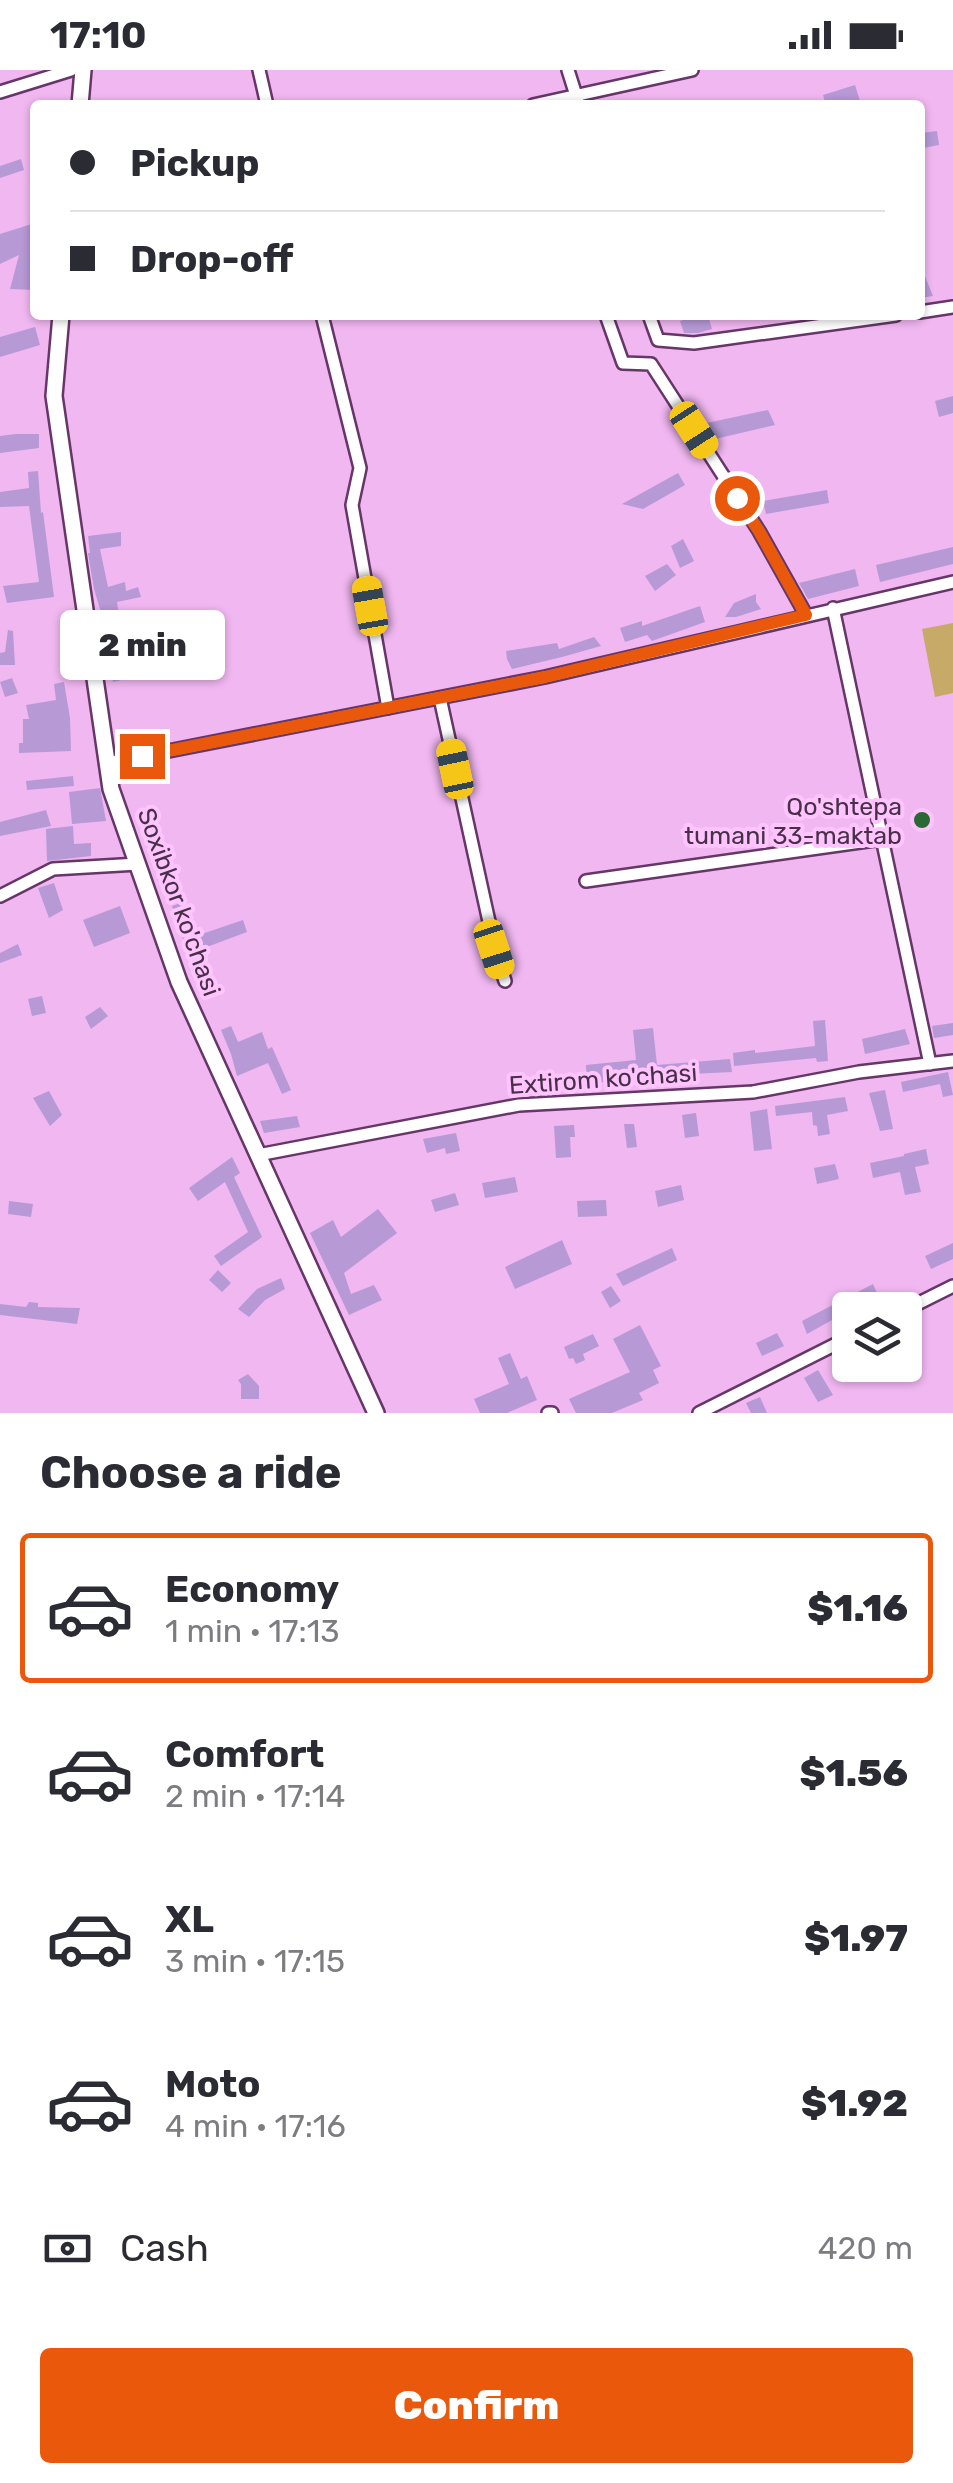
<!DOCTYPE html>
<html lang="en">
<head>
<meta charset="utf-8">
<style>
  body { margin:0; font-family:Rubik,sans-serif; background:#f2f2f3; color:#2b2b33; height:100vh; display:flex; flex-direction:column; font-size:38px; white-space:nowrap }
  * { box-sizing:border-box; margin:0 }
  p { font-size:32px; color:#7c7c81 }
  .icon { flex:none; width:55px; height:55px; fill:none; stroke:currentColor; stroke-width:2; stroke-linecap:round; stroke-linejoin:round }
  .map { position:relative; height:1343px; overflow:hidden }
  .side { display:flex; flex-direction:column; background:#fff; flex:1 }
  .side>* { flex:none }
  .hud { position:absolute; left:30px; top:30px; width:895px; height:220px; border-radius:10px; box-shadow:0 2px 8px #0004; display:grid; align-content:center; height:220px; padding:0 40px; background:#fff }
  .tools { position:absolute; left:832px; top:1222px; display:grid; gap:20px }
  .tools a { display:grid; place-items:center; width:90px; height:90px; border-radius:10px; background:#fff; box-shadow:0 2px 8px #0004; font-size:50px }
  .end { position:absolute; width:45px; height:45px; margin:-22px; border:12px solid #ea580c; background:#fff; box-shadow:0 0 0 5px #fff }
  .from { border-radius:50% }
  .bubble { position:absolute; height:70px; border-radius:10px; background:#fff; box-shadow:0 2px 8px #0004; font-size:32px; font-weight:800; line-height:70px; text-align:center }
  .car { position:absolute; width:30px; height:60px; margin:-30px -15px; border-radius:12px; box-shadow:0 0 8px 2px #0007; background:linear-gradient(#f5c518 24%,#345 0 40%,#f5c518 0 76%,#345 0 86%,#f5c518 0) }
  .hud b { display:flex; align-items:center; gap:35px; height:95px; font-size:38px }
  .hud b+b { border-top:2px solid #e1e1e2 }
  .hud i { width:25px; height:25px; background:#2b2b33 }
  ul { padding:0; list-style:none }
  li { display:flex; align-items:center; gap:30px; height:150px; margin:0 20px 15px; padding:0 20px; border:5px solid transparent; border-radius:10px }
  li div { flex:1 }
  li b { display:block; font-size:38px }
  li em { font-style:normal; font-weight:800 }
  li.on { border-color:#ea580c }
  li>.icon { width:90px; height:90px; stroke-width:1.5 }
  h2 { padding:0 40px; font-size:45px; line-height:120px }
  .pay { display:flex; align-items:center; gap:25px; height:110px; padding:0 40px; font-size:38px }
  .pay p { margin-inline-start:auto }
  .cta { display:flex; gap:20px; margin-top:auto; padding:20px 40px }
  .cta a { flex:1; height:115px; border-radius:10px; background:#ea580c; color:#fff; font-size:40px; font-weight:800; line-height:115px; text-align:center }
  .status { display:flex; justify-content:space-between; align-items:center; height:70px; padding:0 50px; background:#fff; direction:ltr }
  .status svg { height:28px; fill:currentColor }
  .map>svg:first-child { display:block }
  .green { fill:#c7aa67 }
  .building { fill:#b799d6 }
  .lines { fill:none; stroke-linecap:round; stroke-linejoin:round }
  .street-casing { stroke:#673668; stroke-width:16 }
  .secondary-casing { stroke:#673668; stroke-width:20 }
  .street { stroke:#fff; stroke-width:11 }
  .secondary { stroke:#fff; stroke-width:15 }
  .route { stroke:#ea580c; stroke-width:12 }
  .poi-dot { fill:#296933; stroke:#ffc4fe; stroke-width:4 }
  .labels { text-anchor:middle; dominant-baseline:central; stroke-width:8; stroke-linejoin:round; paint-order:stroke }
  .poi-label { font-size:25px; fill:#483048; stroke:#ffc4fe; text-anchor:end }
  .street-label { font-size:25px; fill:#483048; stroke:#ffc4fe }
</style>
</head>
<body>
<div class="status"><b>17:10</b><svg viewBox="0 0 49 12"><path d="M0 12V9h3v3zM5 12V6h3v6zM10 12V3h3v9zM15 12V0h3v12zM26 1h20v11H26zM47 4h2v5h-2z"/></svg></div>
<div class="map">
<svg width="953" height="1343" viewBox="0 0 953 1343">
  <rect width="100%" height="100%" fill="#f1b7f1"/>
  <!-- green -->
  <path class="green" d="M 953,553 L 953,623 L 935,627 L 922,559 Z"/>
  <!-- building -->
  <path class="building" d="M 855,15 L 860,31 L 848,35 L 826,35 L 823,25 Z
    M 937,61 L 939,75 L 923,78 L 921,63 Z
    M 21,89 L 24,100 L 0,108 L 0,96 Z
    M 35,153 L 35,220 L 10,219 L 19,185 L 0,194 L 0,164 Z
    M 920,194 L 933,226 L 920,228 Z
    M 699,245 L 708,245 L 712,259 L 698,263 L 684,263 L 680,251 Z
    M 35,257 L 40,275 L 0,287 L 0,267 Z
    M 953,326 L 953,343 L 939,347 L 935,331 Z
    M 768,340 L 775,355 L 711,370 L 702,354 Z
    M 16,364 L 39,364 L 39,378 L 0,383 L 0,366 Z
    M 38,401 L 41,443 L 43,442 L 54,527 L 7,533 L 3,516 L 39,512 L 29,436 L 0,437 L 0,422 L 29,418 L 28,402 Z
    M 678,403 L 685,415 L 643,439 L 622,434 Z
    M 755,406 L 763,419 L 747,423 L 741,414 Z
    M 827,420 L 829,433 L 766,444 L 763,431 Z
    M 121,462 L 121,476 L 100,479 L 108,517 L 125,512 L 126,521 L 138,517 L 141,527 L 117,532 L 120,553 L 105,556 L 94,519 L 88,483 L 90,483 L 88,466 Z
    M 683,469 L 694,491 L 680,498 L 671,476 Z
    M 953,477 L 953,494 L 880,512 L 876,495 Z
    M 667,494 L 676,505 L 655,521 L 645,506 Z
    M 855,499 L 859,516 L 808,529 L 799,513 Z
    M 756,524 L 756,532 L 761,539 L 736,547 L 725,547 L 734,533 Z
    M 700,536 L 705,552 L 652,571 L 647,565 L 625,572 L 620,558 L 642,551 L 642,556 Z
    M 8,560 L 13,561 L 15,595 L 0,595 L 0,583 L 5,582 Z
    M 594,567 L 601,576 L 562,587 L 512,599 L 507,589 L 506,581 L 557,573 L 559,579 Z
    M 116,568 L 123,598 L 139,594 L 142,605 L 113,612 L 105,569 Z
    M 12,608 L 18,623 L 5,627 L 0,612 Z
    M 64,612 L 70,648 L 71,681 L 19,683 L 19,673 L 23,673 L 23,649 L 29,649 L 26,635 L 56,630 L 54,614 Z
    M 73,706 L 74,716 L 27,720 L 26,711 Z
    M 100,718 L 106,751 L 72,754 L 69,722 Z
    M 46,740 L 51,756 L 0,766 L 0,752 Z
    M 73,756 L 74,774 L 91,773 L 91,786 L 47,791 L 46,759 Z
    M 54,813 L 63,840 L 49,848 L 38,818 Z
    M 181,833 L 193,867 L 243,850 L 247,862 L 188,884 L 172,836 Z
    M 120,836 L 130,863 L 94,877 L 83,850 Z
    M 18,874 L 22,885 L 0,893 L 0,883 Z
    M 42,926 L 46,943 L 32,946 L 28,929 Z
    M 100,937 L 108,946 L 91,959 L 85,947 Z
    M 825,950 L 828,991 L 817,992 L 816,988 L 734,996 L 733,983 L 755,980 L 755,983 L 815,976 L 813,951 Z
    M 953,953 L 953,965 L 934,968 L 932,956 Z
    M 231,956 L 238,972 L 262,962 L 268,979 L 272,977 L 291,1020 L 282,1024 L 268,993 L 237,1006 L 231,984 L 221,960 Z
    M 653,958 L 657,995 L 730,989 L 732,1002 L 670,1005 L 587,1014 L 586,995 L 636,990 L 633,960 Z
    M 905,959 L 910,974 L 865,984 L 862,969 Z
    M 948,1002 L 953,1025 L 943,1027 L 940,1014 L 903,1022 L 901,1012 Z
    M 885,1020 L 893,1059 L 880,1061 L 869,1023 Z
    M 49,1021 L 62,1045 L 50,1056 L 33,1028 Z
    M 845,1027 L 848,1041 L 827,1045 L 830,1064 L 818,1066 L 817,1056 L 813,1055 L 812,1042 L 776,1046 L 775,1036 Z
    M 767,1039 L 772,1079 L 754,1081 L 750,1042 Z
    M 696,1043 L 699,1066 L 685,1068 L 682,1045 Z
    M 297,1046 L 300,1057 L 264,1063 L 260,1051 Z
    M 624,1054 L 634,1054 L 637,1077 L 627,1078 Z
    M 574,1055 L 575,1067 L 570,1067 L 571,1087 L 556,1088 L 554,1056 Z
    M 456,1063 L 460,1081 L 446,1084 L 445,1078 L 427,1083 L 423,1069 Z
    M 926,1079 L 929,1094 L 915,1097 L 921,1122 L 905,1125 L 900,1102 L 873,1108 L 870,1093 L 904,1086 L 904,1084 Z
    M 232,1087 L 240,1103 L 234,1107 L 262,1167 L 221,1196 L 214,1186 L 248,1162 L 225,1112 L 198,1131 L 189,1118 Z
    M 835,1094 L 839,1109 L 817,1114 L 814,1098 Z
    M 515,1107 L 518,1122 L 485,1128 L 482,1113 Z
    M 681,1115 L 684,1130 L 658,1137 L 655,1121 Z
    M 455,1123 L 459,1135 L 435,1142 L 431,1130 Z
    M 606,1130 L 607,1146 L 578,1147 L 577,1131 Z
    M 9,1131 L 33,1134 L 31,1147 L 8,1144 Z
    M 378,1139 L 397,1163 L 344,1203 L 351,1224 L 374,1215 L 382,1230 L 349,1245 L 310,1163 L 333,1150 L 341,1167 Z
    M 562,1170 L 572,1194 L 515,1219 L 505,1197 Z
    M 953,1173 L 953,1189 L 931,1199 L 925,1186 Z
    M 672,1178 L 677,1190 L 623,1216 L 616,1204 Z
    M 218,1200 L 231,1213 L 222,1222 L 209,1210 Z
    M 281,1208 L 285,1219 L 265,1230 L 249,1247 L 238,1239 L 257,1219 Z
    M 873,1214 L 879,1228 L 850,1240 L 807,1264 L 802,1251 Z
    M 611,1216 L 621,1231 L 610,1238 L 601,1222 Z
    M 29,1232 L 38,1233 L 38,1237 L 80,1238 L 77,1254 L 0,1245 L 0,1234 L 26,1237 Z
    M 909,1248 L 919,1268 L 905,1276 L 905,1249 Z
    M 640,1255 L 661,1296 L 653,1300 L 659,1313 L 639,1323 L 643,1330 L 612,1343 L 576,1343 L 569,1329 L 630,1302 L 613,1269 Z
    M 777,1263 L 784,1276 L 762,1286 L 756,1273 Z
    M 593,1264 L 599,1276 L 583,1284 L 585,1290 L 576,1294 L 573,1288 L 569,1289 L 564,1277 Z
    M 510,1283 L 521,1309 L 527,1306 L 537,1330 L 507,1343 L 480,1343 L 474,1329 L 509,1314 L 498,1288 Z
    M 857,1295 L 874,1295 L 878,1303 L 865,1310 Z
    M 818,1300 L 833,1325 L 818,1332 L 804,1308 Z
    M 248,1304 L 259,1316 L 259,1329 L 241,1329 L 241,1314 L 238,1310 Z
    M 760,1327 L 767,1343 L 751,1343 L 746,1333 Z"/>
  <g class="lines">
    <defs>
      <path id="street" d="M 259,0 L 267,35
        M 568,0 L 579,35
        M 0,22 L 71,0
        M 533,35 L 692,0
        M 920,242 L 953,237
        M 322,245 L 360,398 L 352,435 L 388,638
        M 606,245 L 623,293 L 651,294 L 759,461 L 806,545
        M 649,245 L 658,270 L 694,273 L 896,245
        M 833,538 L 930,994
        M 440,628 L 495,879 L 505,911
        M 107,693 L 545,607 L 953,512
        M 586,811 L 882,769
        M 0,826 L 53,799 L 138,794
        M 258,1085 L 519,1035 L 753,1022 L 859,1002 L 953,991
        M 905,1240 L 953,1216
        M 548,1343 L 552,1343
        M 699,1343 L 850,1267"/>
      <path id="secondary" d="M 80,35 L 83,0
        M 61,245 L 54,326 L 111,719 L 179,912 L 376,1343"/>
    </defs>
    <!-- street casing -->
    <use href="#street" class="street-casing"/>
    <!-- secondary casing -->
    <use href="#secondary" class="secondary-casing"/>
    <!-- street -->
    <use href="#street" class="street"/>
    <!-- secondary -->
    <use href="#secondary" class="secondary"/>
  </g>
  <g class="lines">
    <!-- route -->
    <path class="route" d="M 142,686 L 545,607 L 806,545 L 759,461 L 737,428"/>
  </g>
  <!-- markers -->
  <circle class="poi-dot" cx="922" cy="750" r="10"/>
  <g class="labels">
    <!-- poi labels -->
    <g class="poi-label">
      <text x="902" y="736">Qo'shtepa<tspan x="902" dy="29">tumani 33-maktab</tspan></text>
    </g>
    <!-- street labels -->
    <g class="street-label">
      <text transform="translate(179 832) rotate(70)">Soxibkor ko'chasi</text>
      <text transform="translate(603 1009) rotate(-4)">Extirom ko'chasi</text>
    </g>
  </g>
</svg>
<div class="tools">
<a><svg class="icon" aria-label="layers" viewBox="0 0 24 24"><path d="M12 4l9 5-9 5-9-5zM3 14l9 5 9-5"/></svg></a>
</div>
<i class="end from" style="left:737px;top:428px"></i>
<i class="end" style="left:142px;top:686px"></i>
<div class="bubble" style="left:60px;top:540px;width:165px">2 min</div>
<i class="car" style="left:694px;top:360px;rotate:147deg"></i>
<i class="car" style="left:370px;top:536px;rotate:350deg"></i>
<i class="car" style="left:455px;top:699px;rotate:348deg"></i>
<i class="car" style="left:494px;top:879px;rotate:162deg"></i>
<div class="hud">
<b><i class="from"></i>Pickup</b>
<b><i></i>Drop-off</b>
</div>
</div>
<section class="side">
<h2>Choose a ride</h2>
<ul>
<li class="on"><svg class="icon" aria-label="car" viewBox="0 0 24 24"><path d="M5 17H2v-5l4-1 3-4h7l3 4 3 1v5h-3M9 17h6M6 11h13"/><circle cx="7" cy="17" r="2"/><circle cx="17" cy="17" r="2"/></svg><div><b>Economy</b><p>1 min · 17:13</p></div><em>$1.16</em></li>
<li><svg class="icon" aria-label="car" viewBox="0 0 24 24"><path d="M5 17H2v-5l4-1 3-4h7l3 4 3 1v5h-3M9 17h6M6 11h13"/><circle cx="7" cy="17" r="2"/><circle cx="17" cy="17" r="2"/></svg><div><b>Comfort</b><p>2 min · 17:14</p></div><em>$1.56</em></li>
<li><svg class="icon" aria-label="car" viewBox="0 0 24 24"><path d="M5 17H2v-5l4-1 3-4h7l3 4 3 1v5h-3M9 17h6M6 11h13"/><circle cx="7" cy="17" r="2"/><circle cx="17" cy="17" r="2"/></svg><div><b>XL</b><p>3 min · 17:15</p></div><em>$1.97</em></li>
<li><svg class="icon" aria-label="car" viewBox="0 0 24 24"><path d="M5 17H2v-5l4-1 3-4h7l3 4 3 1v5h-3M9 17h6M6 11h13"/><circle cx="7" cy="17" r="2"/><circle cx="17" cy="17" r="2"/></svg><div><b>Moto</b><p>4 min · 17:16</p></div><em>$1.92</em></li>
</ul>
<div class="pay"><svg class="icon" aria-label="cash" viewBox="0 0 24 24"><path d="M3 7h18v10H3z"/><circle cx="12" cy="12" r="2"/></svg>Cash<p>420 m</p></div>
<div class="cta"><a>Confirm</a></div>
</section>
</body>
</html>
